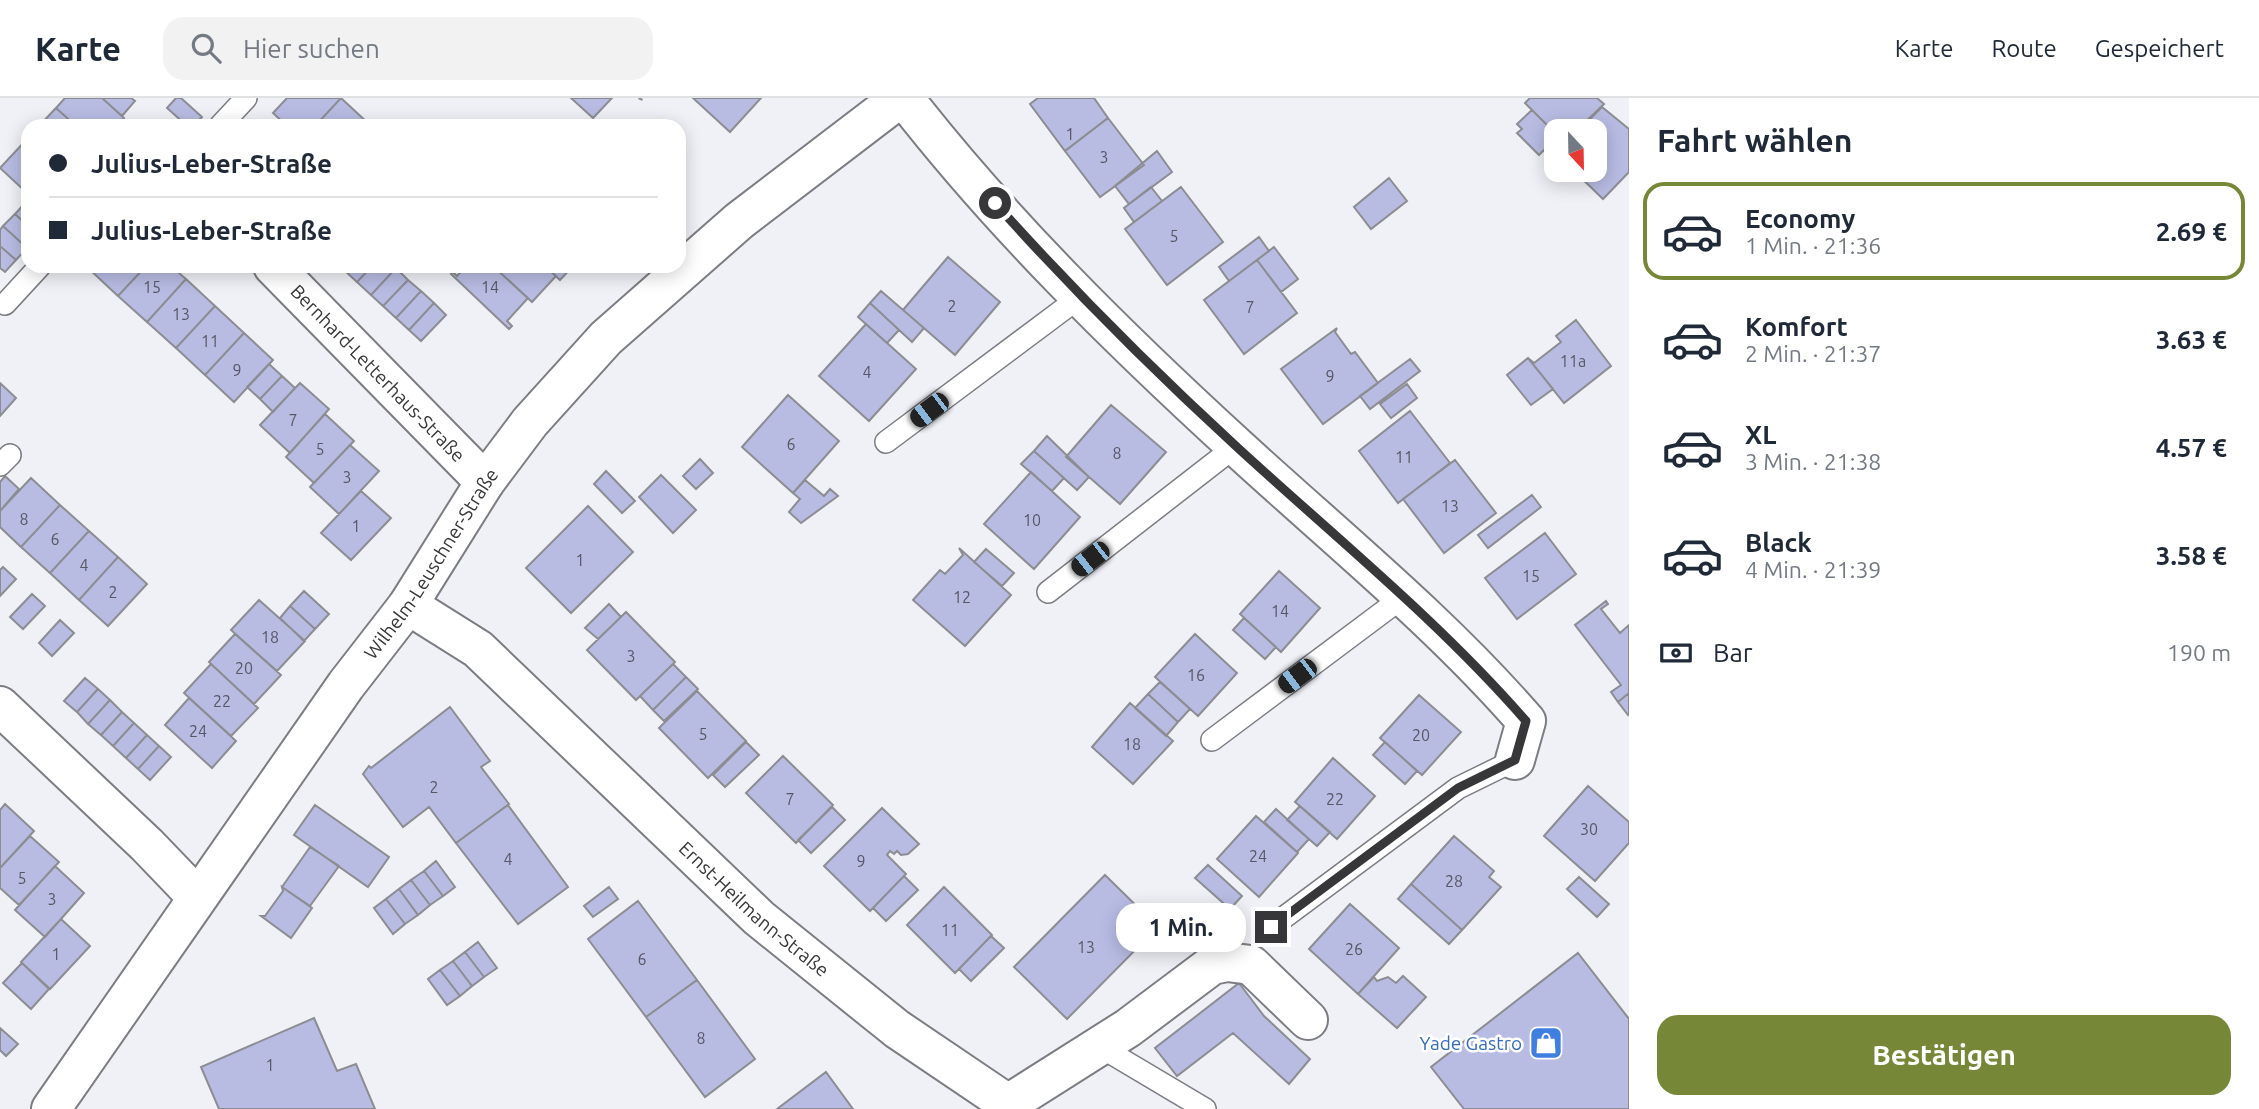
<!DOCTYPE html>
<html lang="de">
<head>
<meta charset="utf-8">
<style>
  body { margin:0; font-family:Ubuntu,sans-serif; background:#f2f2f3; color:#1f2937; height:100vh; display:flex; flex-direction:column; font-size:26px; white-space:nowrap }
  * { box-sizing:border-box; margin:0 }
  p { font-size:23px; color:#747a83 }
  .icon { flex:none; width:38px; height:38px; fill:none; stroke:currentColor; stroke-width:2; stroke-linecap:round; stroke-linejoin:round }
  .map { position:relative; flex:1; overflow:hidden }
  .side { display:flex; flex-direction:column; background:#fff; width:630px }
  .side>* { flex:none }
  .top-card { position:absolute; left:21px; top:21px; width:665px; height:154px; border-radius:21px; box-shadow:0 4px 18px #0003; display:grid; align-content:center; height:154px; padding:0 28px; background:#fff }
  .needle { width:46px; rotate:158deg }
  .tools { position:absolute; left:1544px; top:21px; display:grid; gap:14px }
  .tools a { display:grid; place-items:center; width:63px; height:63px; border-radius:14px; background:#fff; box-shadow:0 4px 18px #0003; font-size:35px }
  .end { position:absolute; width:32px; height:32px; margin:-16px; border:9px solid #373739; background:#fff; box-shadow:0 0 0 4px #fff }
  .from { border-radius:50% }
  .bubble { position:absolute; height:49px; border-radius:21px; background:#fff; box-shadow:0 4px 18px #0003; font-size:23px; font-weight:700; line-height:49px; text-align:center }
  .car { position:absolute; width:21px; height:42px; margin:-21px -10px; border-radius:9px; box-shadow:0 0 5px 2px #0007; background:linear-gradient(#222 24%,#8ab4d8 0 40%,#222 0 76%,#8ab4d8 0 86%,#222 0) }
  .top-card b { display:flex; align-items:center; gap:24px; height:66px; font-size:26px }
  .top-card b+b { border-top:2px solid #e0e1e3 }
  .top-card i { width:18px; height:18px; background:#1f2937 }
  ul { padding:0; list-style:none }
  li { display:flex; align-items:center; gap:21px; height:98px; margin:0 14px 10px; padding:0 14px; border:4px solid transparent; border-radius:21px }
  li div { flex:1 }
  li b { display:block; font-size:26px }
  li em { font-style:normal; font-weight:700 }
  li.on { border-color:#768838 }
  li>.icon { width:63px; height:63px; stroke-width:1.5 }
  h2 { padding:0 28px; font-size:32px; line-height:84px }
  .pay { display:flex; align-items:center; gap:18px; height:77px; padding:0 28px; font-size:26px }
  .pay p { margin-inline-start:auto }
  .action { display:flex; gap:14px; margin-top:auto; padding:14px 28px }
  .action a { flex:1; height:80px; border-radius:21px; background:#768838; color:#fff; font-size:28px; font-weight:700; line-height:80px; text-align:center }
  header { display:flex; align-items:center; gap:42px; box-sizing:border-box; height:98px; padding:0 35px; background:#fff; border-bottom:2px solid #e0e1e3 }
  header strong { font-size:33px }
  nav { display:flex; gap:38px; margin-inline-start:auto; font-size:24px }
  .search { width:490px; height:63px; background:#f2f2f3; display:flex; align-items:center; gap:18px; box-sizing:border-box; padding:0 24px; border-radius:21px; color:#747a83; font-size:26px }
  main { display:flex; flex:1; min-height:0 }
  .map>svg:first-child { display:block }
  .building { fill:#b8bce3; stroke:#8c8d92; stroke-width:2 }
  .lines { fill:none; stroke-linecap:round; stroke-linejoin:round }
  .service-casing { stroke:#7c7d82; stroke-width:24 }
  .minor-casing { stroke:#7c7d82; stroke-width:42 }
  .path { stroke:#909094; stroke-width:4.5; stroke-dasharray:7 3.5; stroke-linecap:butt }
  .service { stroke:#fff; stroke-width:21 }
  .minor { stroke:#fff; stroke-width:38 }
  .route { stroke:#373739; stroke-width:9 }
  .labels { text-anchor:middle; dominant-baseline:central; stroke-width:5; stroke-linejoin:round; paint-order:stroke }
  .number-label { font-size:16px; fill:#575864 }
  .street-label { font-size:19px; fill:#373739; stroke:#fff }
  .shop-label { font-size:19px; fill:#366cbe; stroke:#fff; text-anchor:end }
</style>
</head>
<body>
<header>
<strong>Karte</strong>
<div class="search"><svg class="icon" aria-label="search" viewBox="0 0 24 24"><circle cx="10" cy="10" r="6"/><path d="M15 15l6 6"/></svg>Hier suchen</div>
<nav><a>Karte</a><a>Route</a><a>Gespeichert</a></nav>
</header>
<main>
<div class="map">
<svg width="1629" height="1011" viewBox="0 0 1629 1011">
  <rect width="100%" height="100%" fill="#f0f1f7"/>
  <!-- building -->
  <path class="building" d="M 65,0 L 102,0 L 124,20 L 116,28 L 76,28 L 56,10 Z
    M 102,0 L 131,0 L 135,3 L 122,18 Z
    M 176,0 L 181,0 L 202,19 L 193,28 L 187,28 L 167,10 Z
    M 287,0 L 341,0 L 315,28 L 287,28 L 273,15 Z
    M 341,0 L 370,27 L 370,28 L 315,28 Z
    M 571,0 L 612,0 L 593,20 Z
    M 693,0 L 761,0 L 730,34 Z
    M 1038,0 L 1094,0 L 1108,20 L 1065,53 L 1030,6 Z
    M 1530,0 L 1597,0 L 1604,6 L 1576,33 L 1556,36 L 1525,5 Z
    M 1602,9 L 1629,31 L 1629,74 L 1603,101 L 1573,72 L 1594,72 L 1594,33 L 1578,33 Z
    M 56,10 L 76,28 L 39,28 Z
    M 1532,12 L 1556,36 L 1556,49 L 1548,56 L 1544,52 L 1539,57 L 1517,35 L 1522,31 L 1517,26 Z
    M 1108,20 L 1144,67 L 1100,99 L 1065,53 Z
    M 28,40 L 28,96 L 0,70 Z
    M 1157,53 L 1172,74 L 1129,106 L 1115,88 Z
    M 1389,80 L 1407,103 L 1371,131 L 1354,109 Z
    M 1151,89 L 1162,103 L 1134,124 L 1124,110 Z
    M 1181,89 L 1223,144 L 1167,187 L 1125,131 Z
    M 26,104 L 28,105 L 28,128 L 15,116 Z
    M 15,116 L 28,128 L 27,150 L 3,128 Z
    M 3,128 L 27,150 L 16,162 L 0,148 L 0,132 Z
    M 1259,139 L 1269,153 L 1229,183 L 1219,169 Z
    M 0,148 L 16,162 L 5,174 L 0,170 Z
    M 1274,149 L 1298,181 L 1281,194 L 1257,162 Z
    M 948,159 L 1000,204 L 955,257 L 903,212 Z
    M 1257,162 L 1297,215 L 1244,256 L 1204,202 Z
    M 90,168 L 146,168 L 118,198 L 88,170 Z
    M 146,168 L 171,168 L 186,181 L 147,224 L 118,198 Z
    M 348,168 L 372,168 L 357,184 L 344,172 Z
    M 372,168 L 396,170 L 371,197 L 357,184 Z
    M 466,168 L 493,168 L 528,200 L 507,223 L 512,228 L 509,231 L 451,176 L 453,174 L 457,178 Z
    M 493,168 L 545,168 L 556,178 L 532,204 Z
    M 545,168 L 573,168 L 560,182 Z
    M 396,170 L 408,182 L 383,208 L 371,197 Z
    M 186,181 L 215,208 L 176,250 L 147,224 Z
    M 408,182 L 421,193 L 396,220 L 383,208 Z
    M 421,193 L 434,205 L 409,232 L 396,220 Z
    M 881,193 L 924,230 L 912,244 L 870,205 Z
    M 434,205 L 446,217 L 421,243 L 409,232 Z
    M 870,205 L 899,232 L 887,245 L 858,219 Z
    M 215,208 L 244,235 L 205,277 L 176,250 Z
    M 1576,222 L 1611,268 L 1564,305 L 1528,260 L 1534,265 L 1561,244 L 1556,238 Z
    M 866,226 L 916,271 L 869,323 L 819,278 Z
    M 1337,230 L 1335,234 L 1351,256 L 1355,254 L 1378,285 L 1323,326 L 1281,271 Z
    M 244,235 L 273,262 L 234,304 L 205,277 Z
    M 1528,260 L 1553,291 L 1531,307 L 1507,277 Z
    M 1410,261 L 1420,273 L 1370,311 L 1360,298 Z
    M 269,266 L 282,278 L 260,301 L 247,289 Z
    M 282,278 L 295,290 L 273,314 L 260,301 Z
    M 0,285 L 16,300 L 0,318 Z
    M 300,285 L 329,311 L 290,355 L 260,327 Z
    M 1407,286 L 1417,300 L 1391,320 L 1380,306 Z
    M 788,297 L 839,343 L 793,395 L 742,349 Z
    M 1111,307 L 1166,354 L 1120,406 L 1066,359 Z
    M 1410,313 L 1450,365 L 1398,405 L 1359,353 Z
    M 325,316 L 354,343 L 314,385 L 286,359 Z
    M 1047,338 L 1089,379 L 1077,392 L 1034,353 Z
    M 350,347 L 379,373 L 339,416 L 310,389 Z
    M 1034,353 L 1064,380 L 1052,393 L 1021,366 Z
    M 700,361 L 713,375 L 696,391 L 683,378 Z
    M 1455,362 L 1496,415 L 1444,455 L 1403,401 Z
    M 606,373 L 635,403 L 622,415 L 594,386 Z
    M 1031,374 L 1080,419 L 1034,471 L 984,426 Z
    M 661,377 L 696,412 L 673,435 L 639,399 Z
    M 5,378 L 19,391 L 0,413 L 0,384 Z
    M 31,380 L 60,407 L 21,449 L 0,429 L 0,413 Z
    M 805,382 L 824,398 L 830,391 L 838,398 L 801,425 L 789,414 L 800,401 L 793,395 Z
    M 361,393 L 391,420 L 351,462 L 321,435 Z
    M 1532,397 L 1541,409 L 1488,450 L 1478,437 Z
    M 60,407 L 89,433 L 50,475 L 21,449 Z
    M 588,408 L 633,454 L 571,515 L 526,470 Z
    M 89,433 L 118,459 L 79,502 L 50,475 Z
    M 1545,435 L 1576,476 L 1517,521 L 1485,480 Z
    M 959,450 L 1011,497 L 965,548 L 913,502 L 940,472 L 945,476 L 963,457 Z
    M 986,451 L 1014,475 L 1002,488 L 974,464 Z
    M 118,459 L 147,486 L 108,528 L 79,502 Z
    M 3,469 L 16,481 L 0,498 L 0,472 Z
    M 1279,473 L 1320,510 L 1281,554 L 1240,516 Z
    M 304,493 L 329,516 L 315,531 L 290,508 Z
    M 32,496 L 45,508 L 23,531 L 10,519 Z
    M 259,502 L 305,543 L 277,573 L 231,532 Z
    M 1606,503 L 1608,506 L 1601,511 L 1620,535 L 1629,527 L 1629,595 L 1618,604 L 1611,594 L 1621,587 L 1575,527 Z
    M 609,506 L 621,519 L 598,541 L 585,530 Z
    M 290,508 L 315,531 L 304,543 L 280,520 Z
    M 626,514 L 675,564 L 636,602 L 587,552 Z
    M 1244,520 L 1276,549 L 1265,561 L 1233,532 Z
    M 60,522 L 74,535 L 52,558 L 39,545 Z
    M 235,536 L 281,577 L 254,606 L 209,564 Z
    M 1195,536 L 1237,575 L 1198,618 L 1155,579 Z
    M 211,566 L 258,610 L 231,638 L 184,595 Z
    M 673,566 L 686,579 L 653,612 L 640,598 Z
    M 686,579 L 698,591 L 664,623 L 653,612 Z
    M 85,580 L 98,591 L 77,614 L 64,603 Z
    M 1160,584 L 1190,611 L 1178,624 L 1148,596 Z
    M 98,591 L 110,602 L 88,626 L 77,614 Z
    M 697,593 L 746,643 L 708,680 L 659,630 Z
    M 1629,595 L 1629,616 L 1628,617 L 1618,604 Z
    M 1148,596 L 1178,624 L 1166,638 L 1135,610 Z
    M 1419,597 L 1461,634 L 1422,677 L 1380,640 Z
    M 189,600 L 236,643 L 212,670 L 165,627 Z
    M 110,602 L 122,614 L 101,637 L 88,626 Z
    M 1130,605 L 1173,643 L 1133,686 L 1092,649 Z
    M 450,609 L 490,663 L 481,669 L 509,706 L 456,745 L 429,709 L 403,729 L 363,676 L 369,668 L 371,670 Z
    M 122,614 L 134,625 L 113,648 L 101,637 Z
    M 134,625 L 147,637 L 126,660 L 113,648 Z
    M 147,637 L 159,648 L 138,671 L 126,660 Z
    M 746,644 L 759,657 L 725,689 L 713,677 Z
    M 1385,644 L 1417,673 L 1405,686 L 1373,657 Z
    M 159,648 L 171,659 L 150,682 L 138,671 Z
    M 783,658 L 833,707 L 796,745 L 746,695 Z
    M 1333,660 L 1375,698 L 1337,741 L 1295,704 Z
    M 1588,688 L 1629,724 L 1629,745 L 1595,783 L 1544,738 Z
    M 5,706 L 34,733 L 0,770 L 0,712 Z
    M 315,707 L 389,759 L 368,789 L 294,737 Z
    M 508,707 L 568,789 L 518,826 L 456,745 Z
    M 1300,708 L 1330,734 L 1317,748 L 1287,722 Z
    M 832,709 L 845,722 L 811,755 L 798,742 Z
    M 882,710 L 919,746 L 908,756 L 901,757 L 897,753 L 894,756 L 890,753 L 887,757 L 906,776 L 870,813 L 824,768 Z
    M 1276,711 L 1309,741 L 1297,754 L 1264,724 Z
    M 1256,718 L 1298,755 L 1259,799 L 1217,761 Z
    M 30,738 L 59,764 L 19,807 L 0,790 L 0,770 Z
    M 1454,738 L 1494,773 L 1489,779 L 1501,789 L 1462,832 L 1411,786 Z
    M 310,749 L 339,768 L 310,808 L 282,789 Z
    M 436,763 L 455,789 L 443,798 L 424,773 Z
    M 1208,767 L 1242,798 L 1230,811 L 1195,780 Z
    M 55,768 L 84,795 L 45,839 L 15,812 Z
    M 424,773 L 443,798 L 430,807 L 411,782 Z
    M 1105,777 L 1158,829 L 1067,921 L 1014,869 Z
    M 904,778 L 918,792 L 886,823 L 873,810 Z
    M 1579,779 L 1609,806 L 1597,819 L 1567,791 Z
    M 411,782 L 430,807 L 418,817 L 399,791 Z
    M 1411,786 L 1462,832 L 1449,846 L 1398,801 Z
    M 282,789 L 312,810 L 291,840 L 261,818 L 265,818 L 283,793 Z
    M 609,789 L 618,801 L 593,819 L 584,808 Z
    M 944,789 L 992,837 L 955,875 L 907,827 Z
    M 399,791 L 418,817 L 405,826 L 386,801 Z
    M 386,801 L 405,826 L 393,836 L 374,810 Z
    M 638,803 L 697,882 L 646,919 L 588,841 Z
    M 1350,806 L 1399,850 L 1358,896 L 1309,851 Z
    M 61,821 L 90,848 L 50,891 L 21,864 Z
    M 991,838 L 1004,850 L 971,883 L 959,871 Z
    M 478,844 L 497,870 L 484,879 L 465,854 Z
    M 465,854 L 484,879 L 472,888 L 453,863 Z
    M 1578,855 L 1629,921 L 1629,1011 L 1464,1011 L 1431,969 Z
    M 453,863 L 472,888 L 460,898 L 440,872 Z
    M 22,865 L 49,891 L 31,911 L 3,885 Z
    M 440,872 L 460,898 L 447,907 L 428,881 Z
    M 1403,878 L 1426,899 L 1397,930 L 1358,896 L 1374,879 L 1377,883 L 1388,879 L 1396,885 Z
    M 697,882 L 755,961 L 705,999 L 646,919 Z
    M 1239,885 L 1264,918 L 1310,961 L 1289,986 L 1233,935 L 1177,978 L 1155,950 Z
    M 314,920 L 337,973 L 356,966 L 375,1011 L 219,1011 L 201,969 Z
    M 0,930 L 18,946 L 6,958 L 0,952 Z
    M 826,974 L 853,1011 L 777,1011 Z"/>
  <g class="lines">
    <defs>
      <path id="service" d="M 220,28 L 246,0
        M 5,206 L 40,168
        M 886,344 L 1080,199
        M 0,367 L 10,357
        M 1048,494 L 1236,348
        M 1212,642 L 1403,499
        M 1271,829 L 1458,690 L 1515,662
        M 1099,948 L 1205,1011"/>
      <g id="minor">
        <path d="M 904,0 C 1002,126 1119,241 1237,349 C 1335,439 1439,523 1526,623 L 1515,662"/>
        <path id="s1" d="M 273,168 L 485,384"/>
        <path id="s2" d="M 408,507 L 478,551 L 759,820 L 897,931 L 1008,1006 L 1128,930 L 1212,867 L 1227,864 L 1251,867 L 1308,922"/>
        <path d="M 0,608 L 147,747 L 197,799"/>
        <path id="s3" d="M 51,1011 L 346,587 L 408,507 L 485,384 L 530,324 L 606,240 L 739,123 L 900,0"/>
      </g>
    </defs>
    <!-- service casing -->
    <use href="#service" class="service-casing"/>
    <!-- minor casing -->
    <use href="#minor" class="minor-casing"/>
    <!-- path -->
    <path class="path" d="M 640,2 L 641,0"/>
    <!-- service -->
    <use href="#service" class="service"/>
    <!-- minor -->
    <use href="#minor" class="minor"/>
  </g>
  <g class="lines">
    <!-- route -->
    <path class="route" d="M 995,105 C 1072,191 1153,272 1238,350 C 1335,439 1439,523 1526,623 L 1515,662 L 1458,690 L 1271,829"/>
  </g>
  <!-- icons -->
  <defs>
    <symbol id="shop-square" viewBox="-11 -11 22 22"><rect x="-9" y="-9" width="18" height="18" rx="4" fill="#3f7fe0" stroke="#fff"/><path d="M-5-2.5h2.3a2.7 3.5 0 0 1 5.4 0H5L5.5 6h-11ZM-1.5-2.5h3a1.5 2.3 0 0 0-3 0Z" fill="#fff"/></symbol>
  </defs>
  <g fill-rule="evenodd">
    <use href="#shop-square" x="1527" y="926" width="38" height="38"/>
  </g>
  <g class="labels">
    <!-- number labels -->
    <g class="number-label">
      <text x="1070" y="36">1</text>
      <text x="1104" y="59">3</text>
      <text x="1174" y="138">5</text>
      <text x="152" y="189">15</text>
      <text x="490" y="189">14</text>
      <text x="952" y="208">2</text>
      <text x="1250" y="209">7</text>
      <text x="181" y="216">13</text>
      <text x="210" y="243">11</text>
      <text x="1573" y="263">11a</text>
      <text x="237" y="272">9</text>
      <text x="867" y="274">4</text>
      <text x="1330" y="278">9</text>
      <text x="293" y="322">7</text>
      <text x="791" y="346">6</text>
      <text x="320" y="351">5</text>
      <text x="1117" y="355">8</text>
      <text x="1404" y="359">11</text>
      <text x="347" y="379">3</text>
      <text x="1450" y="408">13</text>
      <text x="24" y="421">8</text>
      <text x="1032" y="422">10</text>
      <text x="356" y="428">1</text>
      <text x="55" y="441">6</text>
      <text x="580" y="462">1</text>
      <text x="84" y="467">4</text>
      <text x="1531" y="478">15</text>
      <text x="113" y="494">2</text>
      <text x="962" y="499">12</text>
      <text x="1280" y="513">14</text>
      <text x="270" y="539">18</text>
      <text x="631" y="558">3</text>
      <text x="244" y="570">20</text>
      <text x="1196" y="577">16</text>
      <text x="222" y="603">22</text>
      <text x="198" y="633">24</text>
      <text x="703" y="636">5</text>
      <text x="1421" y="637">20</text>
      <text x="1132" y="646">18</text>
      <text x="434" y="689">2</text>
      <text x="790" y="701">7</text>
      <text x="1335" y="701">22</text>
      <text x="1589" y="731">30</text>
      <text x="1258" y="758">24</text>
      <text x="508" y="761">4</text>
      <text x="861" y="763">9</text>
      <text x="22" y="780">5</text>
      <text x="1454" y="783">28</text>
      <text x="52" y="801">3</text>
      <text x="950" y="832">11</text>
      <text x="1086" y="849">13</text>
      <text x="1354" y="851">26</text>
      <text x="56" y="856">1</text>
      <text x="642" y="861">6</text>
      <text x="701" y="940">8</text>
      <text x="270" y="967">1</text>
    </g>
    <!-- street labels -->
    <g class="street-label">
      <text stroke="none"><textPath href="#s1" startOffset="150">Bernhard-Letterhaus-Straße</textPath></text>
      <text stroke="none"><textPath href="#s3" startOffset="665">Wilhelm-Leuschner-Straße</textPath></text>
      <text stroke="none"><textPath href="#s2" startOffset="462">Ernst-Heilmann-Straße</textPath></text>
    </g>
    <!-- shop labels -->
    <g class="shop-label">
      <text x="1522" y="945">Yade Gastro</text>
    </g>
  </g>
</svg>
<div class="tools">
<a><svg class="needle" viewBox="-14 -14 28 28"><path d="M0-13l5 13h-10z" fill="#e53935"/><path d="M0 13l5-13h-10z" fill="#747a83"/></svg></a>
</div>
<i class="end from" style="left:995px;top:105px"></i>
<i class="end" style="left:1271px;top:829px"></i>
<div class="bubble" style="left:1116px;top:805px;width:130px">1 Min.</div>
<i class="car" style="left:929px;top:312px;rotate:233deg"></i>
<i class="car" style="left:1090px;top:461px;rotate:232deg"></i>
<i class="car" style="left:1297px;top:578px;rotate:233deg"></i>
<div class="top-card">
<b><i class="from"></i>Julius-Leber-Straße</b>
<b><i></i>Julius-Leber-Straße</b>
</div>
</div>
<section class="side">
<h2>Fahrt wählen</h2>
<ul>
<li class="on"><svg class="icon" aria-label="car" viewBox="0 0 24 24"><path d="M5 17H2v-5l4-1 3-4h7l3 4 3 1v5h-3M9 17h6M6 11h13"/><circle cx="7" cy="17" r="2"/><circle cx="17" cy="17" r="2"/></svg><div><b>Economy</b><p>1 Min. · 21:36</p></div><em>2.69 €</em></li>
<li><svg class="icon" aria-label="car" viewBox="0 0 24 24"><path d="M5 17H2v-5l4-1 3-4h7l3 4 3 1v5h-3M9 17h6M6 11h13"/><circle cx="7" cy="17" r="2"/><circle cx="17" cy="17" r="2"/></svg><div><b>Komfort</b><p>2 Min. · 21:37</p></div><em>3.63 €</em></li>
<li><svg class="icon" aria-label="car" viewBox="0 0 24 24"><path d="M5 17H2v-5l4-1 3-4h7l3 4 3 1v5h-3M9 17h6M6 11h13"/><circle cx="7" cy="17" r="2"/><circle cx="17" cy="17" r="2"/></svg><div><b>XL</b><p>3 Min. · 21:38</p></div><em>4.57 €</em></li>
<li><svg class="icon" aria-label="car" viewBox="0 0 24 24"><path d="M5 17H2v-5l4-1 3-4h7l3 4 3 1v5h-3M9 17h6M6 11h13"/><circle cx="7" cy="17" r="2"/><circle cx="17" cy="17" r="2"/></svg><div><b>Black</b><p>4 Min. · 21:39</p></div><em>3.58 €</em></li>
</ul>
<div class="pay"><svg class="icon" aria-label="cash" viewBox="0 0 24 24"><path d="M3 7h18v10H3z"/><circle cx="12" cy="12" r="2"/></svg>Bar<p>190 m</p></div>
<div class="action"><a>Bestätigen</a></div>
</section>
</main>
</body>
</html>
